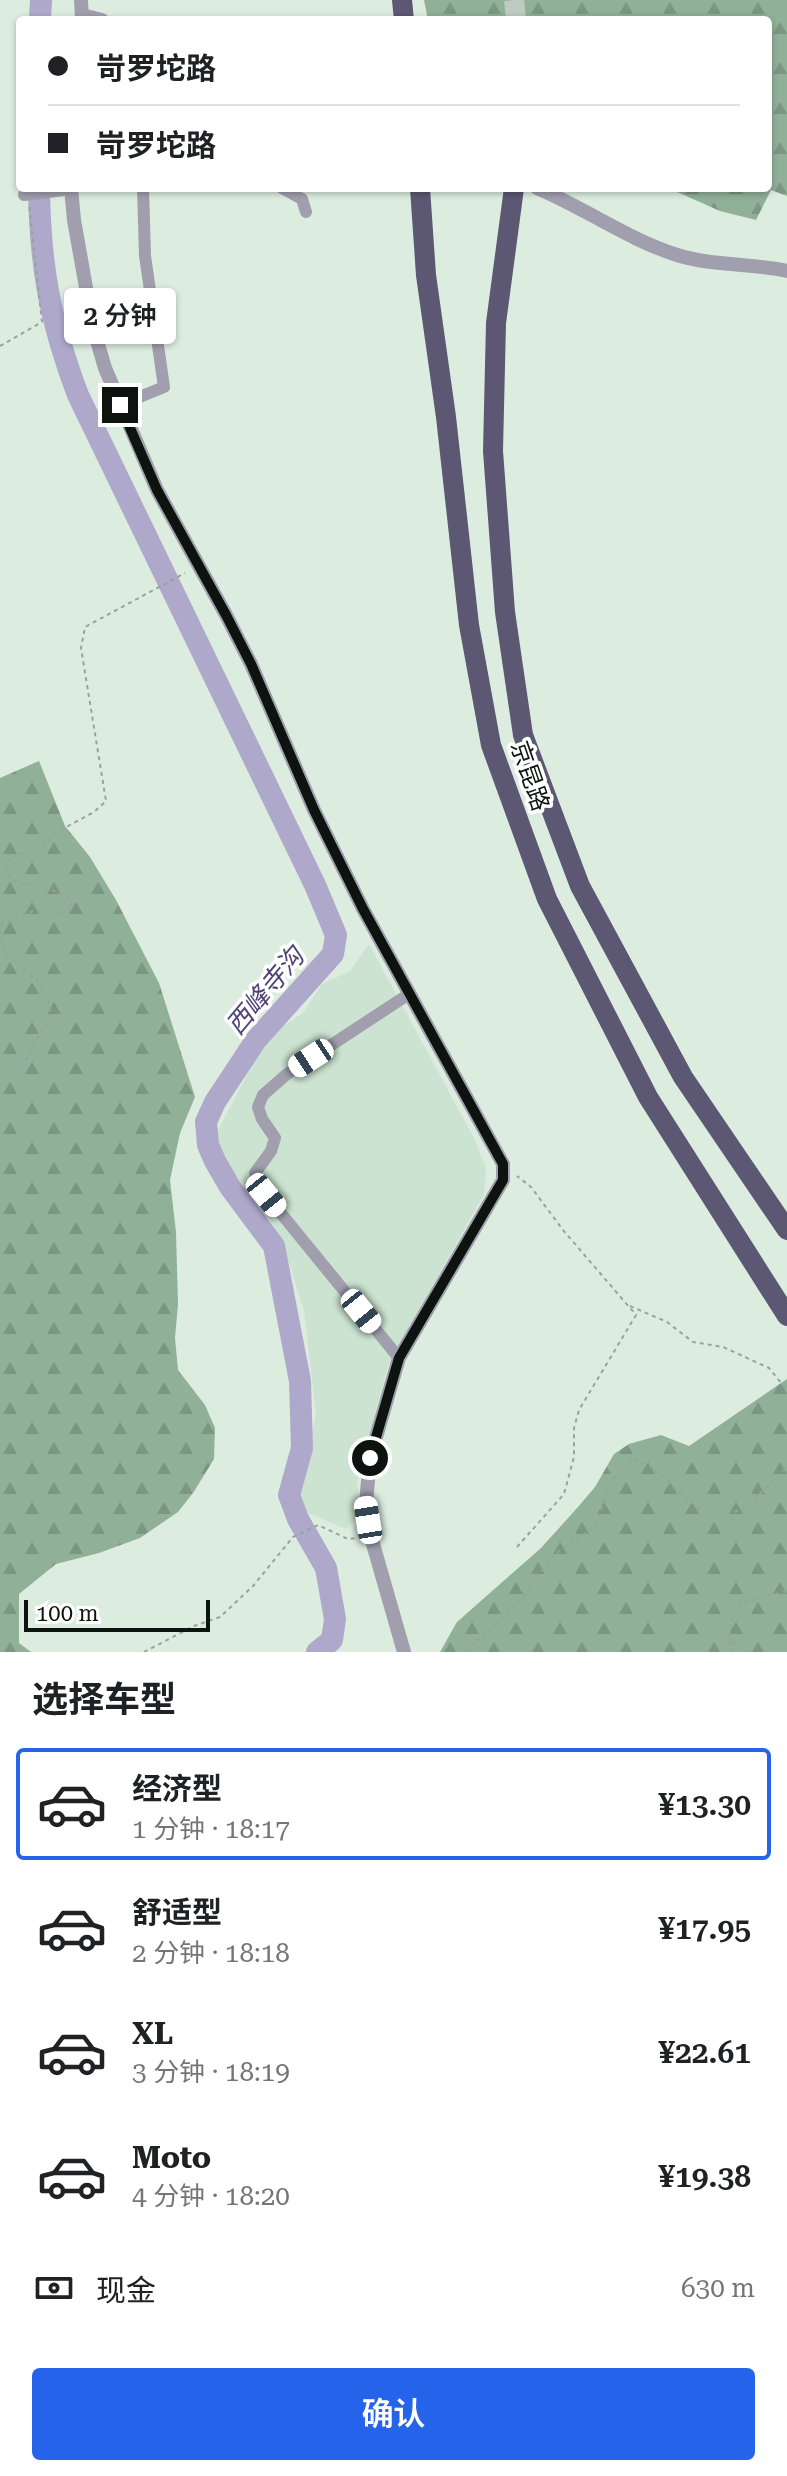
<!DOCTYPE html>
<html lang="zh">
<head>
<meta charset="utf-8">
<style>
  body { margin:0; font-family:"Roboto Serif","Noto Sans SC",serif; background:#f6f6f6; color:#202124; height:100vh; display:flex; flex-direction:column; font-size:30px; white-space:nowrap }
  * { box-sizing:border-box; margin:0 }
  p { font-size:26px; color:#757577 }
  .icon { flex:none; width:44px; height:44px; fill:none; stroke:currentColor; stroke-width:2; stroke-linecap:round; stroke-linejoin:round }
  .map { position:relative; height:1652px; overflow:hidden }
  .drawer { display:flex; flex-direction:column; background:#fff; flex:1 }
  .drawer>* { flex:none }
  .banner { position:absolute; left:16px; top:16px; width:756px; height:176px; border-radius:8px; box-shadow:0 2px 6px #0004; display:grid; align-content:center; height:176px; padding:0 32px; background:#fff }
  .scale { position:absolute; left:24px; bottom:20px; width:186px; box-sizing:border-box; padding-left:8px; border:4px solid #0d130e; border-top:0; font-size:22px; line-height:28px; white-space:nowrap; color:#0d130e; -webkit-text-stroke:6px #fff; paint-order:stroke }
  .end { position:absolute; width:36px; height:36px; margin:-18px; border:10px solid #0d130e; background:#fff; box-shadow:0 0 0 4px #fff }
  .from { border-radius:50% }
  .bubble { position:absolute; height:56px; border-radius:8px; background:#fff; box-shadow:0 2px 6px #0004; font-size:26px; font-weight:600; line-height:56px; text-align:center }
  .car { position:absolute; width:24px; height:48px; margin:-24px -12px; border-radius:10px; box-shadow:0 0 6px 2px #0007; background:linear-gradient(#fff 24%,#345 0 40%,#fff 0 76%,#345 0 86%,#fff 0) }
  .banner b { display:flex; align-items:center; gap:28px; height:76px; font-size:30px }
  .banner b+b { border-top:2px solid #e0e0e0 }
  .banner i { width:20px; height:20px; background:#202124 }
  ul { padding:0; list-style:none }
  li { display:flex; align-items:center; gap:24px; height:112px; margin:0 16px 12px; padding:0 16px; border:4px solid transparent; border-radius:8px }
  li div { flex:1 }
  li b { display:block; font-size:30px }
  li em { font-style:normal; font-weight:600 }
  li.current { border-color:#2563eb }
  li>.icon { width:72px; height:72px; stroke-width:1.5 }
  h2 { padding:0 32px; font-size:36px; line-height:96px }
  .pay { display:flex; align-items:center; gap:20px; height:88px; padding:0 32px; font-size:30px }
  .pay p { margin-inline-start:auto }
  .cta { display:flex; gap:16px; margin-top:auto; padding:16px 32px }
  .cta a { flex:1; height:92px; border-radius:8px; background:#2563eb; color:#fff; font-size:32px; font-weight:600; line-height:92px; text-align:center }
  .map>svg:first-child { display:block }
  .built { fill:#cbe3d0 }
  .forest { fill:url(#forest-firs) }
  .lines { fill:none; stroke-linecap:round; stroke-linejoin:round }
  .river { stroke:#aea8cb; stroke-width:22 }
  .trunk-tunnel { stroke:#bdccc0; stroke-width:20; stroke-dasharray:20 10; stroke-linecap:butt }
  .path { stroke:#97a49a; stroke-width:2; stroke-dasharray:4 4; stroke-linecap:butt }
  .minor { stroke:#a19eae; stroke-width:12 }
  .tertiary { stroke:#a19eae; stroke-width:14 }
  .trunk { stroke:#5c5773; stroke-width:20 }
  .route { stroke:#0d130e; stroke-width:10 }
  .labels { text-anchor:middle; dominant-baseline:central; stroke-width:7; stroke-linejoin:round; paint-order:stroke }
  .street-label { font-size:24px; fill:#0d130e; stroke:#fff }
  .water-label { font-size:26px; font-style:italic; fill:#4f4475; stroke:#fff }
</style>
</head>
<body>
<div class="map">
<svg width="787" height="1652" viewBox="0 0 787 1652">
  <defs>
    <pattern id="forest-firs" width="22" height="20" patternUnits="userSpaceOnUse" patternTransform="scale(2)"><rect width="22" height="20" fill="#90b098"/><path d="M5 1l3.5 6h-7zM16 11l3.5 6h-7z" fill="#7b9682"/></pattern>
  </defs>
  <rect width="100%" height="100%" fill="#dcede0"/>
  <!-- built -->
  <path class="built" d="M 369,944 L 474,1138 L 486,1168 L 484,1194 L 388,1365 L 357,1481 L 361,1514 L 346,1529 L 303,1511 L 296,1500 L 316,1414 L 304,1311 L 288,1260 L 274,1227 L 216,1148 L 214,1138 L 248,1073 L 275,1031 L 303,1013 L 322,984 L 350,971 Z"/>
  <!-- forest -->
  <path class="forest" d="M 424,0 L 787,0 L 787,196 L 771,190 L 756,220 L 720,211 L 668,188 L 768,188 L 768,20 L 428,20 Z
    M 39,761 L 65,826 L 90,857 L 116,900 L 159,983 L 195,1097 L 180,1133 L 170,1180 L 176,1232 L 178,1304 L 175,1338 L 178,1370 L 205,1405 L 215,1428 L 214,1459 L 193,1493 L 178,1512 L 140,1538 L 99,1553 L 56,1564 L 19,1594 L 19,1643 L 31,1652 L 0,1652 L 0,778 Z
    M 787,1379 L 787,1652 L 440,1652 L 457,1622 L 541,1548 L 578,1507 L 595,1487 L 614,1454 L 629,1444 L 661,1435 L 689,1446 Z"/>
  <g class="lines">
    <!-- river -->
    <path class="river" d="M 40,20 L 41,0
      M 39,188 C 40,266 50,321 78,395 L 315,885 L 336,935 L 333,954 L 256,1040 L 215,1102 L 206,1122 L 208,1145 L 215,1161 L 230,1187 L 274,1246 L 300,1381 L 302,1448 L 289,1495 L 298,1519 L 326,1568 L 335,1619 L 332,1640 L 317,1652"/>
    <!-- trunk-tunnel -->
    <path class="trunk-tunnel" d="M 514,0 L 516,20"/>
    <!-- path -->
    <path class="path" d="M 0,346 L 42,322 L 29,205
      M 0,925 L 33,911 L 64,912 L 74,908 L 71,900 C 64,896 56,891 47,888 C 28,881 12,890 5,865 L 12,857 L 41,847 L 57,832 L 94,812 L 106,801 L 81,648 L 85,627 L 185,573
      M 0,930 L 5,954 L 36,979 L 46,995 L 51,1013 L 25,1061 L 0,1075
      M 630,1306 L 667,1322 L 693,1342 L 723,1347 L 769,1368 L 787,1390
      M 517,1547 L 564,1494 L 574,1457 L 574,1428 L 579,1410 L 636,1315 L 563,1230 L 531,1187 L 517,1176
      M 731,1642 L 747,1652
      M 144,1652 L 194,1626 L 220,1617 L 253,1586 L 293,1537 L 318,1525 L 348,1539 L 358,1538
      M 465,1652 L 522,1600 L 551,1557 L 594,1527 L 615,1475 L 633,1458 L 652,1467 L 700,1510 L 721,1517 L 745,1508 L 787,1467
      M 733,1652 L 729,1640 L 733,1611 L 744,1602 L 787,1591"/>
    <!-- minor -->
    <path class="minor" d="M 282,188 L 302,199 L 306,212
      M 24,195 L 72,189
      M 120,405 L 164,387 L 145,256 L 143,188
      M 399,1358 L 266,1195 L 255,1173 L 271,1151 L 275,1138 L 262,1119 L 258,1107 L 263,1095 L 287,1074 L 409,994"/>
    <!-- tertiary -->
    <path class="tertiary" d="M 81,0 L 82,20
      M 82,15 L 102,20
      M 71,188 L 74,220 L 93,327 L 105,368 L 157,490 L 226,615 L 251,664 L 314,810 L 363,909 L 503,1164 L 503,1180 L 399,1358 L 370,1458 L 366,1503 L 371,1537 L 404,1652
      M 537,188 C 585,208 627,239 677,255 C 712,266 751,263 787,271"/>
    <!-- trunk -->
    <path class="trunk" d="M 402,0 L 404,20
      M 420,188 L 426,275 L 446,417 L 469,625 L 491,745 L 547,899 L 648,1097 L 787,1316
      M 514,188 L 496,323 L 493,451 L 505,612 L 523,735 L 580,886 L 683,1077 L 787,1230"/>
  </g>
  <g class="lines">
    <!-- route -->
    <path class="route" d="M 120,405 L 157,490 L 226,615 L 251,664 L 314,810 L 363,909 L 503,1164 L 503,1180 L 399,1358 L 370,1458"/>
  </g>
  <g class="labels">
    <!-- street labels -->
    <g class="street-label">
      <text transform="translate(530 776) rotate(71)">京昆路</text>
    </g>
    <!-- water labels -->
    <g class="water-label">
      <text transform="translate(265 991) rotate(-50)">西峰寺沟</text>
    </g>
  </g>
</svg>
<div class="scale">100 m</div>
<i class="end from" style="left:370px;top:1458px"></i>
<i class="end" style="left:120px;top:405px"></i>
<div class="bubble" style="left:64px;top:288px;width:112px">2 分钟</div>
<i class="car" style="left:311px;top:1058px;rotate:237deg"></i>
<i class="car" style="left:266px;top:1195px;rotate:141deg"></i>
<i class="car" style="left:361px;top:1311px;rotate:141deg"></i>
<i class="car" style="left:368px;top:1520px;rotate:351deg"></i>
<div class="banner">
<b><i class="from"></i>岢罗坨路</b>
<b><i></i>岢罗坨路</b>
</div>
</div>
<section class="drawer">
<h2>选择车型</h2>
<ul>
<li class="current"><svg class="icon" aria-label="car" viewBox="0 0 24 24"><path d="M5 17H2v-5l4-1 3-4h7l3 4 3 1v5h-3M9 17h6M6 11h13"/><circle cx="7" cy="17" r="2"/><circle cx="17" cy="17" r="2"/></svg><div><b>经济型</b><p>1 分钟 · 18:17</p></div><em>¥13.30</em></li>
<li><svg class="icon" aria-label="car" viewBox="0 0 24 24"><path d="M5 17H2v-5l4-1 3-4h7l3 4 3 1v5h-3M9 17h6M6 11h13"/><circle cx="7" cy="17" r="2"/><circle cx="17" cy="17" r="2"/></svg><div><b>舒适型</b><p>2 分钟 · 18:18</p></div><em>¥17.95</em></li>
<li><svg class="icon" aria-label="car" viewBox="0 0 24 24"><path d="M5 17H2v-5l4-1 3-4h7l3 4 3 1v5h-3M9 17h6M6 11h13"/><circle cx="7" cy="17" r="2"/><circle cx="17" cy="17" r="2"/></svg><div><b>XL</b><p>3 分钟 · 18:19</p></div><em>¥22.61</em></li>
<li><svg class="icon" aria-label="car" viewBox="0 0 24 24"><path d="M5 17H2v-5l4-1 3-4h7l3 4 3 1v5h-3M9 17h6M6 11h13"/><circle cx="7" cy="17" r="2"/><circle cx="17" cy="17" r="2"/></svg><div><b>Moto</b><p>4 分钟 · 18:20</p></div><em>¥19.38</em></li>
</ul>
<div class="pay"><svg class="icon" aria-label="cash" viewBox="0 0 24 24"><path d="M3 7h18v10H3z"/><circle cx="12" cy="12" r="2"/></svg>现金<p>630 m</p></div>
<div class="cta"><a>确认</a></div>
</section>
</body>
</html>
